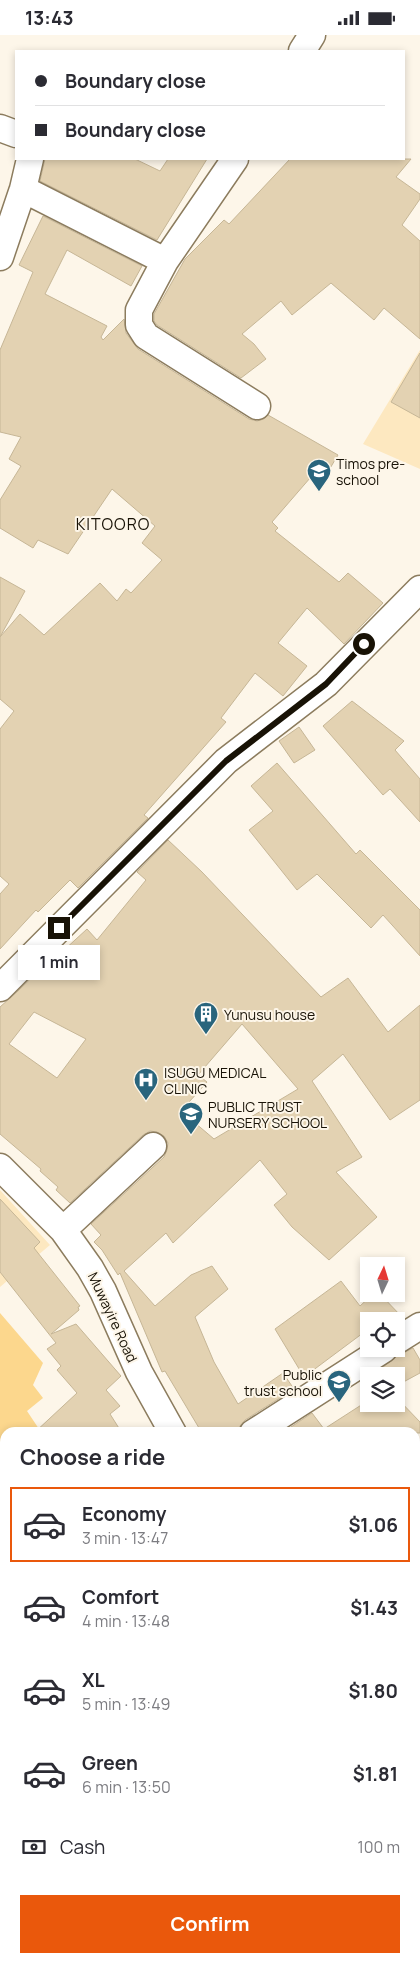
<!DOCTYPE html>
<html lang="en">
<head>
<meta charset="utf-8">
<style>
  body { margin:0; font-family:Manrope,sans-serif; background:#f2f2f3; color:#2b2b33; height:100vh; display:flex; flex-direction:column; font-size:19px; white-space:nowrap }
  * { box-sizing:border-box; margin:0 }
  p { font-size:16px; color:#7c7c81 }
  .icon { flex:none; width:28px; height:28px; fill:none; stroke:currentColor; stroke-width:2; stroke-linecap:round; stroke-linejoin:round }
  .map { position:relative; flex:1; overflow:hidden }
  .details { position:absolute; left:0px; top:1392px; width:420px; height:536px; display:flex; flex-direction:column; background:#fff; border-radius:15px 15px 0 0; box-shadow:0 2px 8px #0003 }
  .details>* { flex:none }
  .guide { position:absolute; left:15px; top:15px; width:390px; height:110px; border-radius:0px; box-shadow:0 2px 8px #0003; display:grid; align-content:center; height:110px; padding:0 20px; background:#fff }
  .needle { width:32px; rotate:4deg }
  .controls { position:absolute; left:360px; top:1222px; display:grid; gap:10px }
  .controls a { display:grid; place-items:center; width:45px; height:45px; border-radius:0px; background:#fff; box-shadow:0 2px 8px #0003; font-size:25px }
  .end { position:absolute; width:22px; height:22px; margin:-11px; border:6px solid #181206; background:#fff; box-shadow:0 0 0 2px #fff }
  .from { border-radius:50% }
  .bubble { position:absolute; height:35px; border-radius:0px; background:#fff; box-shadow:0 2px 8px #0003; font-size:16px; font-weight:700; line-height:35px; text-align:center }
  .guide b { display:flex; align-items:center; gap:18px; height:48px; font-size:19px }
  .guide b+b { border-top:1px solid #e1e1e2 }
  .guide i { width:12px; height:12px; background:#2b2b33 }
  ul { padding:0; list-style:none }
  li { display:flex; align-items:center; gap:15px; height:75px; margin:0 10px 8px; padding:0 10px; border:2px solid transparent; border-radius:0px }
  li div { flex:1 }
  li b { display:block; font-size:19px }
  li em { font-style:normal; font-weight:700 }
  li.active { border-color:#ea580c }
  li>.icon { width:45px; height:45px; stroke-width:1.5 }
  h2 { padding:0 20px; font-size:22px; line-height:60px }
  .pay { display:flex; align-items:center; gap:12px; height:55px; padding:0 20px; font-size:19px }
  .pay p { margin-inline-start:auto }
  .action { display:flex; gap:10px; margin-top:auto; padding:10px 20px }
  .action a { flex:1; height:58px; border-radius:0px; background:#ea580c; color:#fff; font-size:20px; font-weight:700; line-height:58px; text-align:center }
  .status { display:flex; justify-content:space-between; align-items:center; height:35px; padding:0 25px; background:#fff; direction:ltr }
  .status svg { height:14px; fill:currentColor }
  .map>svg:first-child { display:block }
  .built { fill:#fde8c0 }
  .green { fill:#fcd78d }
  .building { fill:#e3d2b2; stroke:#c6b696; fill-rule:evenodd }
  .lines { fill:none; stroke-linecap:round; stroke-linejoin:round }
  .street-casing { stroke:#8c7c5e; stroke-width:29 }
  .street { stroke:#fff; stroke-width:26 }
  .route { stroke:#181206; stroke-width:6 }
  .labels { text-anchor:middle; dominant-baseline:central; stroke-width:4; stroke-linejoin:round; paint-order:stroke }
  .poi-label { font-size:14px; fill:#181206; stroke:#fdf6e9; text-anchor:start }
  .street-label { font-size:14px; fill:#181206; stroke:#fdf6e9 }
  .quarter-label { font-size:16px; letter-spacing:1px; fill:#181206; stroke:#fdf6e9 }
</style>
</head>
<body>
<div class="status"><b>13:43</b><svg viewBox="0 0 49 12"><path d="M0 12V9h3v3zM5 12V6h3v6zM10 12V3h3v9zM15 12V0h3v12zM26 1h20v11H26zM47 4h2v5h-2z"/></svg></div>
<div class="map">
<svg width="420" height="1928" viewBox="0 0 420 1928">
  <rect width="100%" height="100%" fill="#fdf6e9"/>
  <!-- built -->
  <path class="built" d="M 420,315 L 420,434 L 363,409 Z
    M 0,1155 L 50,1210 L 0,1252 Z"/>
  <!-- green -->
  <path class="green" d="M 0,1278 L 43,1328 L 33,1350 L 43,1363 L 27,1376 L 41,1397 L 5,1398 L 5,1449 L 0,1454 L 5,1461 L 5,1534 L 0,1537 Z"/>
  <!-- building -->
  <path class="building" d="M 45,124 L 135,124 L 160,136 L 168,124 L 207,124 L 157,205 L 40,146 Z
    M 290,124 L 411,124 L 396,142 L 420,159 L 420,164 L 402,190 L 420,206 L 420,304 L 384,273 L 374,285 L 331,248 L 292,280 L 281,266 L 242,299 L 254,309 L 266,324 L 241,343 L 157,290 L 154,286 L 154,279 L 185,224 L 224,185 L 229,189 Z
    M 43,181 L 142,231 L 131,251 L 67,215 L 45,259 L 107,291 L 101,302 L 103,305 L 124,284 L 126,298 L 138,314 L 249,384 L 257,386 L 264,384 L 268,380 L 338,420 L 326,440 L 317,435 L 272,487 L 278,493 L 275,496 L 339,547 L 348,538 L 383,568 L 344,609 L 307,573 L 278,608 L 307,631 L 283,661 L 255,638 L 221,683 L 226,687 L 144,780 L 148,783 L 78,853 L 70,845 L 38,877 L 36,875 L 0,914 L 0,859 L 9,849 L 0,841 L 0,694 L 14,676 L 0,664 L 0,602 L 20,579 L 44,600 L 100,548 L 117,566 L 126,554 L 131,558 L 162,525 L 142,508 L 155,491 L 112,454 L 68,519 L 38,505 L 33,513 L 0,493 L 0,465 L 21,431 L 9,424 L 21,402 L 0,397 L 0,315 L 33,237 L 19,230 Z
    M 420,318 L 420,383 L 391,367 Z
    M 0,542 L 25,556 L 0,602 Z
    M 352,666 L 404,706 L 395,715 L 420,744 L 420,787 L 390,754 L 383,760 L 323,691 Z
    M 299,692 L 315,715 L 294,728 L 279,706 Z
    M 277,728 L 356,819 L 360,815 L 420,875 L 420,921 L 383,880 L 371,893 L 317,839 L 297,855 L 249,795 L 273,776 L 251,751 Z
    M 168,805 L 202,837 L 321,962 L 348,943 L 388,997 L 420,970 L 420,1065 L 390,1085 L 343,1019 L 312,1046 L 362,1122 L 336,1137 L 377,1182 L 329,1225 L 292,1192 L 274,1170 L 287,1159 L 260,1125 L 173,1208 L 166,1198 L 124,1236 L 155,1271 L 191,1240 L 212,1231 L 228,1254 L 195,1282 L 214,1327 L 238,1369 L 283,1338 L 294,1354 L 245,1385 L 240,1391 L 238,1398 L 202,1398 L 165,1336 L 162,1337 L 120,1238 L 118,1240 L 102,1215 L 94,1207 L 101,1200 L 91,1189 L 164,1122 L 167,1115 L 168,1108 L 164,1101 L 157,1097 L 150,1096 L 143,1100 L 70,1168 L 56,1155 L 58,1152 L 40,1136 L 41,1134 L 0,1099 L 0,972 L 18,956 L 61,914 L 63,916 L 87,894 L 97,905 L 146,845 L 137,837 ZM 34,977 L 86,1004 L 57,1043 L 9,1009 ZM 242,989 L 298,1054 L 214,1104 L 181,1076 L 207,1047 L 198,1040 Z
    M 0,1164 L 40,1207 L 34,1213 L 80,1271 L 78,1272 L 79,1275 L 51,1299 L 76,1289 L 121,1341 L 106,1355 L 120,1371 L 110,1379 L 122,1398 L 34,1398 L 77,1358 L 57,1335 L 61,1331 L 47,1314 L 56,1308 L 0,1237 Z
    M 341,1246 L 360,1271 L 373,1259 L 380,1259 L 402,1282 L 397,1285 L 398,1287 L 396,1288 L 396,1286 L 369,1286 L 369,1306 L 363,1298 L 304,1342 L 275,1294 Z
    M 413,1313 L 420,1325 L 420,1338 L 396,1351 L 396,1341 L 387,1341 L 382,1333 L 397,1321 Z
    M 396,1362 L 420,1387 L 420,1398 L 282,1398 L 312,1378 L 324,1394 L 369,1365 L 369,1369 L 396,1369 Z"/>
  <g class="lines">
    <defs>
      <path id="street" d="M 302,16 L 312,0
        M 0,93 L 16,99
        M 235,124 L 165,226 L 139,275 L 139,290 L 146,301 L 257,371
        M 23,154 L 165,226
        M 0,222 L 23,154 L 30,124
        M 0,953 L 226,726 L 326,649 L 420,554
        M 0,1132 L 63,1195 L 90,1233 L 103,1256 L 139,1337 L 173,1398
        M 63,1195 L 153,1111
        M 396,1306 L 420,1291
        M 253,1398 L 384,1314
        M 415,1574 L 420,1577
        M 0,1783 L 5,1790
        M 61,1924 L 63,1928"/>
    </defs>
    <!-- street casing -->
    <use href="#street" class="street-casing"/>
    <!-- street -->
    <use href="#street" class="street"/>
  </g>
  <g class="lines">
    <!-- route -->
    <path class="route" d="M 59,893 L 226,726 L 326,649 L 364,609"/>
  </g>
  <!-- icons -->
  <defs>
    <symbol id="school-pin" viewBox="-11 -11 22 30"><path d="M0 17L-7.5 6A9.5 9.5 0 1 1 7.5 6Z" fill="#29657d" stroke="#fdf6e9"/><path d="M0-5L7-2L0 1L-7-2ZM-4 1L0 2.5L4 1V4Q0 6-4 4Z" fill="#fff"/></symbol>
    <symbol id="building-pin" viewBox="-11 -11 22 30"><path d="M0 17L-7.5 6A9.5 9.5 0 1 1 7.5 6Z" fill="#29657d" stroke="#fdf6e9"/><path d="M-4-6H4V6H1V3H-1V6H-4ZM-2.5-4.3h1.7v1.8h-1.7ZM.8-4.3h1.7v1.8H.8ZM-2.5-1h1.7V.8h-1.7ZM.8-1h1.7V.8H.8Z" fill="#fff"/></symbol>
    <symbol id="hospital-pin" viewBox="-11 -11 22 30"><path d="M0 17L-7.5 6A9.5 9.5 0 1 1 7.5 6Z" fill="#29657d" stroke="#fdf6e9"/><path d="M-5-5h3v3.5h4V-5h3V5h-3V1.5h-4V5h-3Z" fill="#fff"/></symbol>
  </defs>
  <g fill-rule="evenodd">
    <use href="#school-pin" x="305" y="422" width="28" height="38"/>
    <use href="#building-pin" x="192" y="965" width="28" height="38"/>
    <use href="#hospital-pin" x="132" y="1031" width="28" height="38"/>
    <use href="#school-pin" x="177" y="1065" width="28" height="38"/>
    <use href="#school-pin" x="325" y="1333" width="28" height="38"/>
  </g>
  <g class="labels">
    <!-- poi labels -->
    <g class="poi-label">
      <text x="336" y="428">Timos pre-<tspan x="336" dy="16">school</tspan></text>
      <text x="224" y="979">Yunusu house</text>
      <text x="164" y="1037">ISUGU MEDICAL<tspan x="164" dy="16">CLINIC</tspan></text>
      <text x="208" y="1071">PUBLIC TRUST<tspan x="208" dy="16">NURSERY SCHOOL</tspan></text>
      <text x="322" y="1339" text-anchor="end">Public<tspan x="322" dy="16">trust school</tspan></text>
    </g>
    <!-- street labels -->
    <g class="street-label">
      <text transform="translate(113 1282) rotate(65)">Muwayire Road</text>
    </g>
    <!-- quarter labels -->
    <g class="quarter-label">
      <text x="113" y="489">KITOORO</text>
    </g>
  </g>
</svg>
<div class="controls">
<a><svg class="needle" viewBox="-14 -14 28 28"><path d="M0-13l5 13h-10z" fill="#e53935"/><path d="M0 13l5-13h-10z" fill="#7c7c81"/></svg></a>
<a><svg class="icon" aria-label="locate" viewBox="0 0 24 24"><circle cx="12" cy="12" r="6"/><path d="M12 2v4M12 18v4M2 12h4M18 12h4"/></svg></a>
<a><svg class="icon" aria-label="layers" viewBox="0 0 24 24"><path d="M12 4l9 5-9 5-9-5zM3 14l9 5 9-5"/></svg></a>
</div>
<i class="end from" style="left:364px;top:609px"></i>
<i class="end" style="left:59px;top:893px"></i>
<div class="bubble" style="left:18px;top:910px;width:82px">1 min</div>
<div class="guide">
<b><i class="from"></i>Boundary close</b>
<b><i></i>Boundary close</b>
</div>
<section class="details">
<h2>Choose a ride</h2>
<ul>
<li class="active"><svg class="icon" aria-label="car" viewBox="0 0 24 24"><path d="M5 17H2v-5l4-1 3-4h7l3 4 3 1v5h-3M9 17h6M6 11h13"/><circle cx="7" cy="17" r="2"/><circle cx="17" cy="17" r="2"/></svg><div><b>Economy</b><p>3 min · 13:47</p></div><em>$1.06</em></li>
<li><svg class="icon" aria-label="car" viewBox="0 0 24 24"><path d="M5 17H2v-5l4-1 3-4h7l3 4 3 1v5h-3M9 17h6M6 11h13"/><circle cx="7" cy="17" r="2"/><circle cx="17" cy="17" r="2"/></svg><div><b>Comfort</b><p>4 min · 13:48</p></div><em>$1.43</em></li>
<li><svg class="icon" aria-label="car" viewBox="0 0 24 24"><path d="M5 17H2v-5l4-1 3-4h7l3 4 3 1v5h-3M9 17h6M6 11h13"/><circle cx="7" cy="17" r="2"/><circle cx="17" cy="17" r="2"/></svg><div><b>XL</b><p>5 min · 13:49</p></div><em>$1.80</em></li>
<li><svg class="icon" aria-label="car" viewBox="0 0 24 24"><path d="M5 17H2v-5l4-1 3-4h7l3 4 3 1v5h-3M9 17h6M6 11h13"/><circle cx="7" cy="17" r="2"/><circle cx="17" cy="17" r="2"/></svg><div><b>Green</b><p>6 min · 13:50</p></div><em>$1.81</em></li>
</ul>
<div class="pay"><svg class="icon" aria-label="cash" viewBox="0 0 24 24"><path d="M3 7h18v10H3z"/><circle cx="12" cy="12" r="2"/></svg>Cash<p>100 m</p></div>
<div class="action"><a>Confirm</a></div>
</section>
</div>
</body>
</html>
